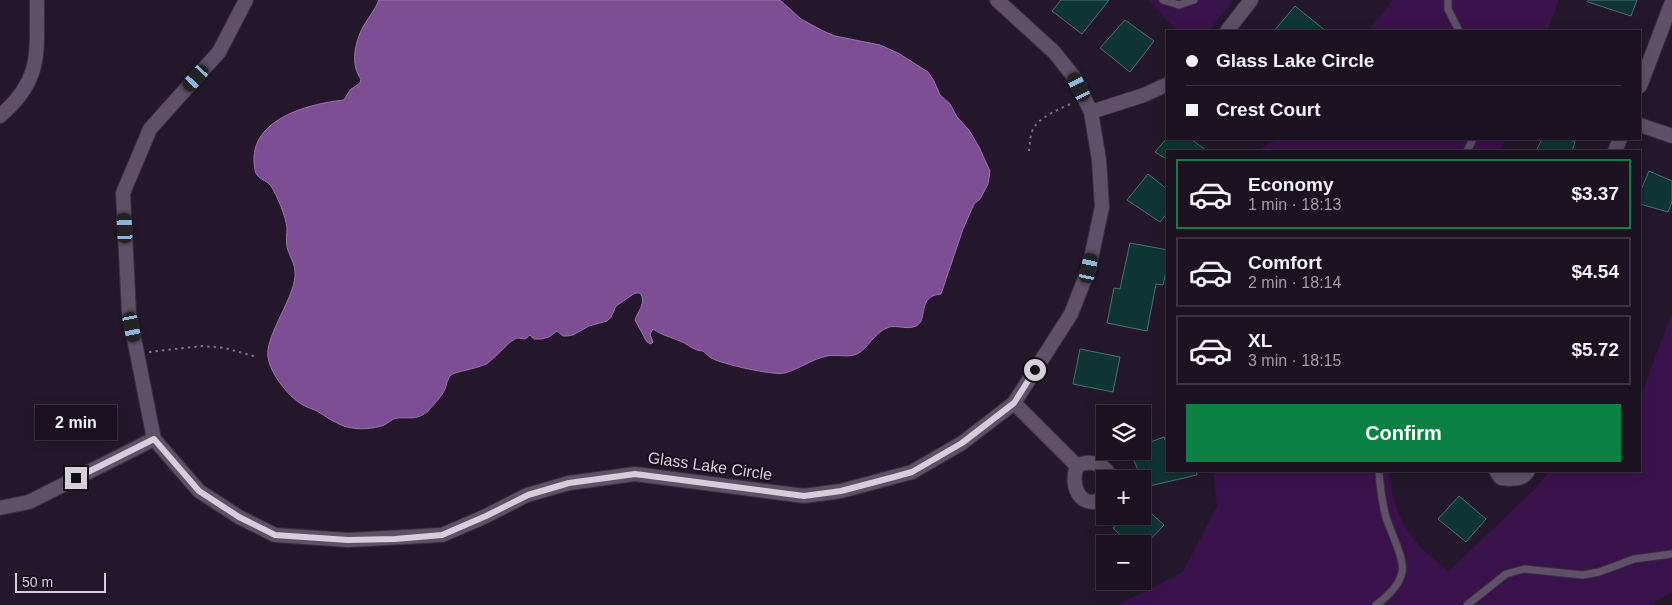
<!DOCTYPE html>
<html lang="en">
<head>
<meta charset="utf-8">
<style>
  body { margin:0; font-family:Helvetica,sans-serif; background:#281f2d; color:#f1f3f6; height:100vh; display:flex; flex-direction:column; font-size:19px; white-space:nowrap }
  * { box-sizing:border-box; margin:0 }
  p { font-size:16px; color:#a09da5 }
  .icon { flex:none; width:28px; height:28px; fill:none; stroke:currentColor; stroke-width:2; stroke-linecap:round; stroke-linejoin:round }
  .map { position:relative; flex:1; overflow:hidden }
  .details { position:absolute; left:1166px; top:150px; width:475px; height:322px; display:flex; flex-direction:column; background:#1b1120; border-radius:0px; box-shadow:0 2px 12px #0003,0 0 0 1px #39313e }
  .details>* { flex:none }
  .hud { position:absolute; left:1166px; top:30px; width:475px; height:110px; border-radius:0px; box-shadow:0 2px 12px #0003,0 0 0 1px #39313e; display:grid; align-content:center; height:110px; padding:0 20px; background:#1b1120 }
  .fabs { position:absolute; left:1096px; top:405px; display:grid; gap:10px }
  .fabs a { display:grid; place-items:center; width:55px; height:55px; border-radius:0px; background:#1b1120; box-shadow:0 2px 12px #0003,0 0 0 1px #39313e; font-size:25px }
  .scale { position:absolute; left:15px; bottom:12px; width:91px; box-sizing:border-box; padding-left:5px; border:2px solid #d7cedc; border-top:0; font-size:14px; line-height:18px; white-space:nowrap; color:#d7cedc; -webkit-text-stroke:4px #1b0e21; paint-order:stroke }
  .end { position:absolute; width:22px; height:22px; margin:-11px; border:6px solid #d7cedc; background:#111; box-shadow:0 0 0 2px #111 }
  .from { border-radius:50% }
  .bubble { position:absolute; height:35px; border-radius:0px; background:#1b1120; box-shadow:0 2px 12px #0003,0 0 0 1px #39313e; font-size:16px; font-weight:700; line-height:35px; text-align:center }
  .car { position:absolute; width:15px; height:30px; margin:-15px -8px; border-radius:6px; box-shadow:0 0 4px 1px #0007; background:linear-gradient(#222 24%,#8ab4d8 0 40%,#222 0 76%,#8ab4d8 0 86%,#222 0) }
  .hud b { display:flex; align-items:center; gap:18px; height:48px; font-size:19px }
  .hud b+b { border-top:1px solid #39313e }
  .hud i { width:12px; height:12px; background:#f1f3f6 }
  ul { padding:9px 0 0; list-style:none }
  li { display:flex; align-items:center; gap:15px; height:70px; margin:0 10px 8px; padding:0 10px; border:2px solid #39313e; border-radius:0px }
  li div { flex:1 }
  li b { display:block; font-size:19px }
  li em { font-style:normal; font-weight:700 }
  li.on { border-color:#0b8043 }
  li>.icon { width:45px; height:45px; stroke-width:1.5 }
  .primary-button { display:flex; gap:10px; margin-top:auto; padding:10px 20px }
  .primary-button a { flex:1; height:58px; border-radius:0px; background:#0b8043; color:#fff; font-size:20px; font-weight:700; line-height:58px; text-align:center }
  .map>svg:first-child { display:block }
  .green { fill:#3a124b }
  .water { fill:#7e4e95; stroke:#9974aa }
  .building { fill:#0e3433; stroke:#4b706f }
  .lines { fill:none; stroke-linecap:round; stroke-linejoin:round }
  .service-casing { stroke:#39303f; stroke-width:9 }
  .minor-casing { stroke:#39303f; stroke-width:16 }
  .path { stroke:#7a6f80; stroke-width:2; stroke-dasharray:2.5 4; stroke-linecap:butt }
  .service { stroke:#5f5067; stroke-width:7 }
  .minor { stroke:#5f5067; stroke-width:14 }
  .route { stroke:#d7cedc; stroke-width:6 }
  .labels { text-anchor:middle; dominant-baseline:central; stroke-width:4.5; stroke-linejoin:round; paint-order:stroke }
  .street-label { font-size:16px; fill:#d7cedc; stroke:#1b0e21 }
</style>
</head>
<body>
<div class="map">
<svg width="1672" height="605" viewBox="0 0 1672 605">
  <rect width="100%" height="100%" fill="#24172b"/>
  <!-- green -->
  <path class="green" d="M 1148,0 L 1233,0 L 1209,31 L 1177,31 Z
    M 1393,0 L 1559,0 L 1547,31 L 1368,31 Z
    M 1278,139 L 1505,139 L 1500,151 L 1255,151 Z
    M 1672,313 L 1672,592 L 1649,605 L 1118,605 L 1183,572 L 1217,506 L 1213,471 L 1389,471 C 1393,519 1412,544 1449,571 L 1537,487 L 1546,475 L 1546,471 L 1640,471 L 1640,397 Z"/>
  <!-- water -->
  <path class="water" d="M 379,0 L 780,0 L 801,19 L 823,31 L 835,36 L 880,45 L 898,53 L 928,72 L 934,81 L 940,95 L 950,104 L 957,117 L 969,130 L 979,147 L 990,171 L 988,184 L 980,199 L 974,204 L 963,229 L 941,294 C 916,296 929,320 916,326 C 908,330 897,325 889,327 C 873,333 869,348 857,354 C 849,358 837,354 827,356 C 812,359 799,369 785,373 C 774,376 722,364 711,358 C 708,356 706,353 703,351 C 694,351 688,344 680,341 C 670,337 662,335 653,329 L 650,334 L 653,342 L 651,344 L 647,342 L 635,320 C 638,311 647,302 640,293 L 635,293 L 616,306 L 611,317 L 607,321 L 589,326 L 573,335 L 567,336 L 563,336 L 557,331 L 549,337 L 541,339 L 534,339 L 530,335 L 525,339 C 523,339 521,338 518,338 C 511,338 495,359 486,364 C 479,368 454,372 451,375 C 447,379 447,384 445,389 C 442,396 434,404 429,410 C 417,421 411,417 398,418 C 392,418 389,423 384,425 C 374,429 358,430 347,427 C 336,424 327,417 317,411 C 313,409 308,408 303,405 C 288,397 265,368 268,350 C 271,327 297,292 295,272 C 295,264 289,255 287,247 C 286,240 287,234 287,228 C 286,217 277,195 271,186 C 266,179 257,180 255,170 C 245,120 307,104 344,100 L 350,90 L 360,83 L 361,79 C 350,65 355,42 363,27 C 368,18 375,10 379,0 Z"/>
  <!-- building -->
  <path class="building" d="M 1061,0 L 1109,0 L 1082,34 L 1052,11 Z
    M 1588,0 L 1637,0 L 1631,16 L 1588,2 Z
    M 1295,6 L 1326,31 L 1274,31 Z
    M 1125,20 L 1154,41 L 1130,72 L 1100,48 Z
    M 1168,137 L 1168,139 L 1191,139 L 1207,151 L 1168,151 L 1168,160 L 1155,152 Z
    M 1542,139 L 1568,139 L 1575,142 L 1572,151 L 1536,151 Z
    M 1649,171 L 1672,181 L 1672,202 L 1668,212 L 1640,204 L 1640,192 Z
    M 1148,174 L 1168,190 L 1168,212 L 1160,222 L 1127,200 Z
    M 1130,243 L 1168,250 L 1168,262 L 1163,285 L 1156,284 L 1147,331 L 1107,323 L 1114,288 L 1120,289 Z
    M 1080,349 L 1120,357 L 1113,392 L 1073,384 Z
    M 1164,437 L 1168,447 L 1168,471 L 1196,471 L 1197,475 L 1145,487 L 1130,451 L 1142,451 L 1142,445 Z
    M 1459,496 L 1486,519 L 1466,542 L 1438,519 Z
    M 1142,505 L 1164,525 L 1146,544 L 1130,544 L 1113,528 L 1127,516 L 1142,516 Z"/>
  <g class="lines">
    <defs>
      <path id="service" d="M 1163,0 L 1179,5 L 1194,0
        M 1448,0 L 1448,9 L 1459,31
        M 1467,151 L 1473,139
        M 1376,605 C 1386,598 1400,585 1402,572 C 1405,559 1390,531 1386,517 C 1382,502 1380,487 1379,471
        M 1467,605 L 1506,574 L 1524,569 L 1583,575 L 1599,572 L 1634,559 L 1672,554"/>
      <path id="minor" d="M 246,0 L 219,52 L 150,129 L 123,193 L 129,313 L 154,439 L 199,491 L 239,517 L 275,535 L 348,540 L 442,535 L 486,516 L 527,495 L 569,483 L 635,474 L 804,496 L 841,491 L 912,472 L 962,443 L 1014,403 L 1071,314 L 1089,268 L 1102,207 L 1099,160 L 1091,112 L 1074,77 L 1054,52 L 997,0
        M 1227,31 L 1251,0
        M 1640,86 L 1672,2
        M 1091,112 L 1144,95 L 1168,84
        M 0,116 C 44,78 36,52 37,0
        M 1640,125 L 1672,136
        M 1615,151 L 1620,139
        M 1014,403 L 1077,466
        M 1496,471 L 1501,478 C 1511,479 1522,481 1528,471
        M 1105,498 C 1081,512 1069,486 1077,466 C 1090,459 1107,464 1111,479
        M 0,508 L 29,502 L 154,439"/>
    </defs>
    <!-- service casing -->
    <use href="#service" class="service-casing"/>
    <!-- minor casing -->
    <use href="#minor" class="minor-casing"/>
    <!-- path -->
    <path class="path" d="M 1029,151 C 1030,143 1030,134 1034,127 C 1042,116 1061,108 1073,103
      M 149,352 L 202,346 L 225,348 L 257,357"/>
    <!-- service -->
    <use href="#service" class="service"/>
    <!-- minor -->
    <use href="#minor" class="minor"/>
  </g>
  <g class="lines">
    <!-- route -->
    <path class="route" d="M 76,478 L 154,439 L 199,491 L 239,517 L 275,535 L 348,540 L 395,539 L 442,535 L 486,516 L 528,495 L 569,483 L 635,474 L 804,496 L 841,491 L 894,477 L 912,472 L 962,443 L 1014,403 L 1035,370"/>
  </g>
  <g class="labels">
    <!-- street labels -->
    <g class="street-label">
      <text transform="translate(710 466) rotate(8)">Glass Lake Circle</text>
    </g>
  </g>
</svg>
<div class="fabs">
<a><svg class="icon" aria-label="layers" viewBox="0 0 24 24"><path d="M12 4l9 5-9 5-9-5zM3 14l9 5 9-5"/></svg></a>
<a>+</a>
<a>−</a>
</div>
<div class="scale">50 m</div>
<i class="end from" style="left:1035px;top:370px"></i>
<i class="end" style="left:76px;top:478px"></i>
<div class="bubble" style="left:35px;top:405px;width:82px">2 min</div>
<i class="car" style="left:196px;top:78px;rotate:222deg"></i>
<i class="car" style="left:1079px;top:87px;rotate:333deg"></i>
<i class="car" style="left:125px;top:228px;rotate:357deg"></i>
<i class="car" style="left:1089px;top:268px;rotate:12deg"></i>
<i class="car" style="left:132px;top:327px;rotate:169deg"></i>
<div class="hud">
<b><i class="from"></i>Glass Lake Circle</b>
<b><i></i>Crest Court</b>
</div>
<section class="details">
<ul>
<li class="on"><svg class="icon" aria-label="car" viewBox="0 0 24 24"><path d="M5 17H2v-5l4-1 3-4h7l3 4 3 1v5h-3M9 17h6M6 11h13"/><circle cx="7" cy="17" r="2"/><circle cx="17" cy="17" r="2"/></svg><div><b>Economy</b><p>1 min · 18:13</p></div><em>$3.37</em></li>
<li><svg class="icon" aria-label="car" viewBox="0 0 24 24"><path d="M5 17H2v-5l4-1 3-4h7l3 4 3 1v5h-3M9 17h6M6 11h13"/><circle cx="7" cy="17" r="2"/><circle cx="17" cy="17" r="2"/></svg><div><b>Comfort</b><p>2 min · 18:14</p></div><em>$4.54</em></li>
<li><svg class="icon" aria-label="car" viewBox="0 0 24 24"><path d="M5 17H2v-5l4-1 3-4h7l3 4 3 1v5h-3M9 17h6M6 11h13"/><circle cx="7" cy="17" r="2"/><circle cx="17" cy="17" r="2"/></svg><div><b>XL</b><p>3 min · 18:15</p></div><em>$5.72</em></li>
</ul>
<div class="primary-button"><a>Confirm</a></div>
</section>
</div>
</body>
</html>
